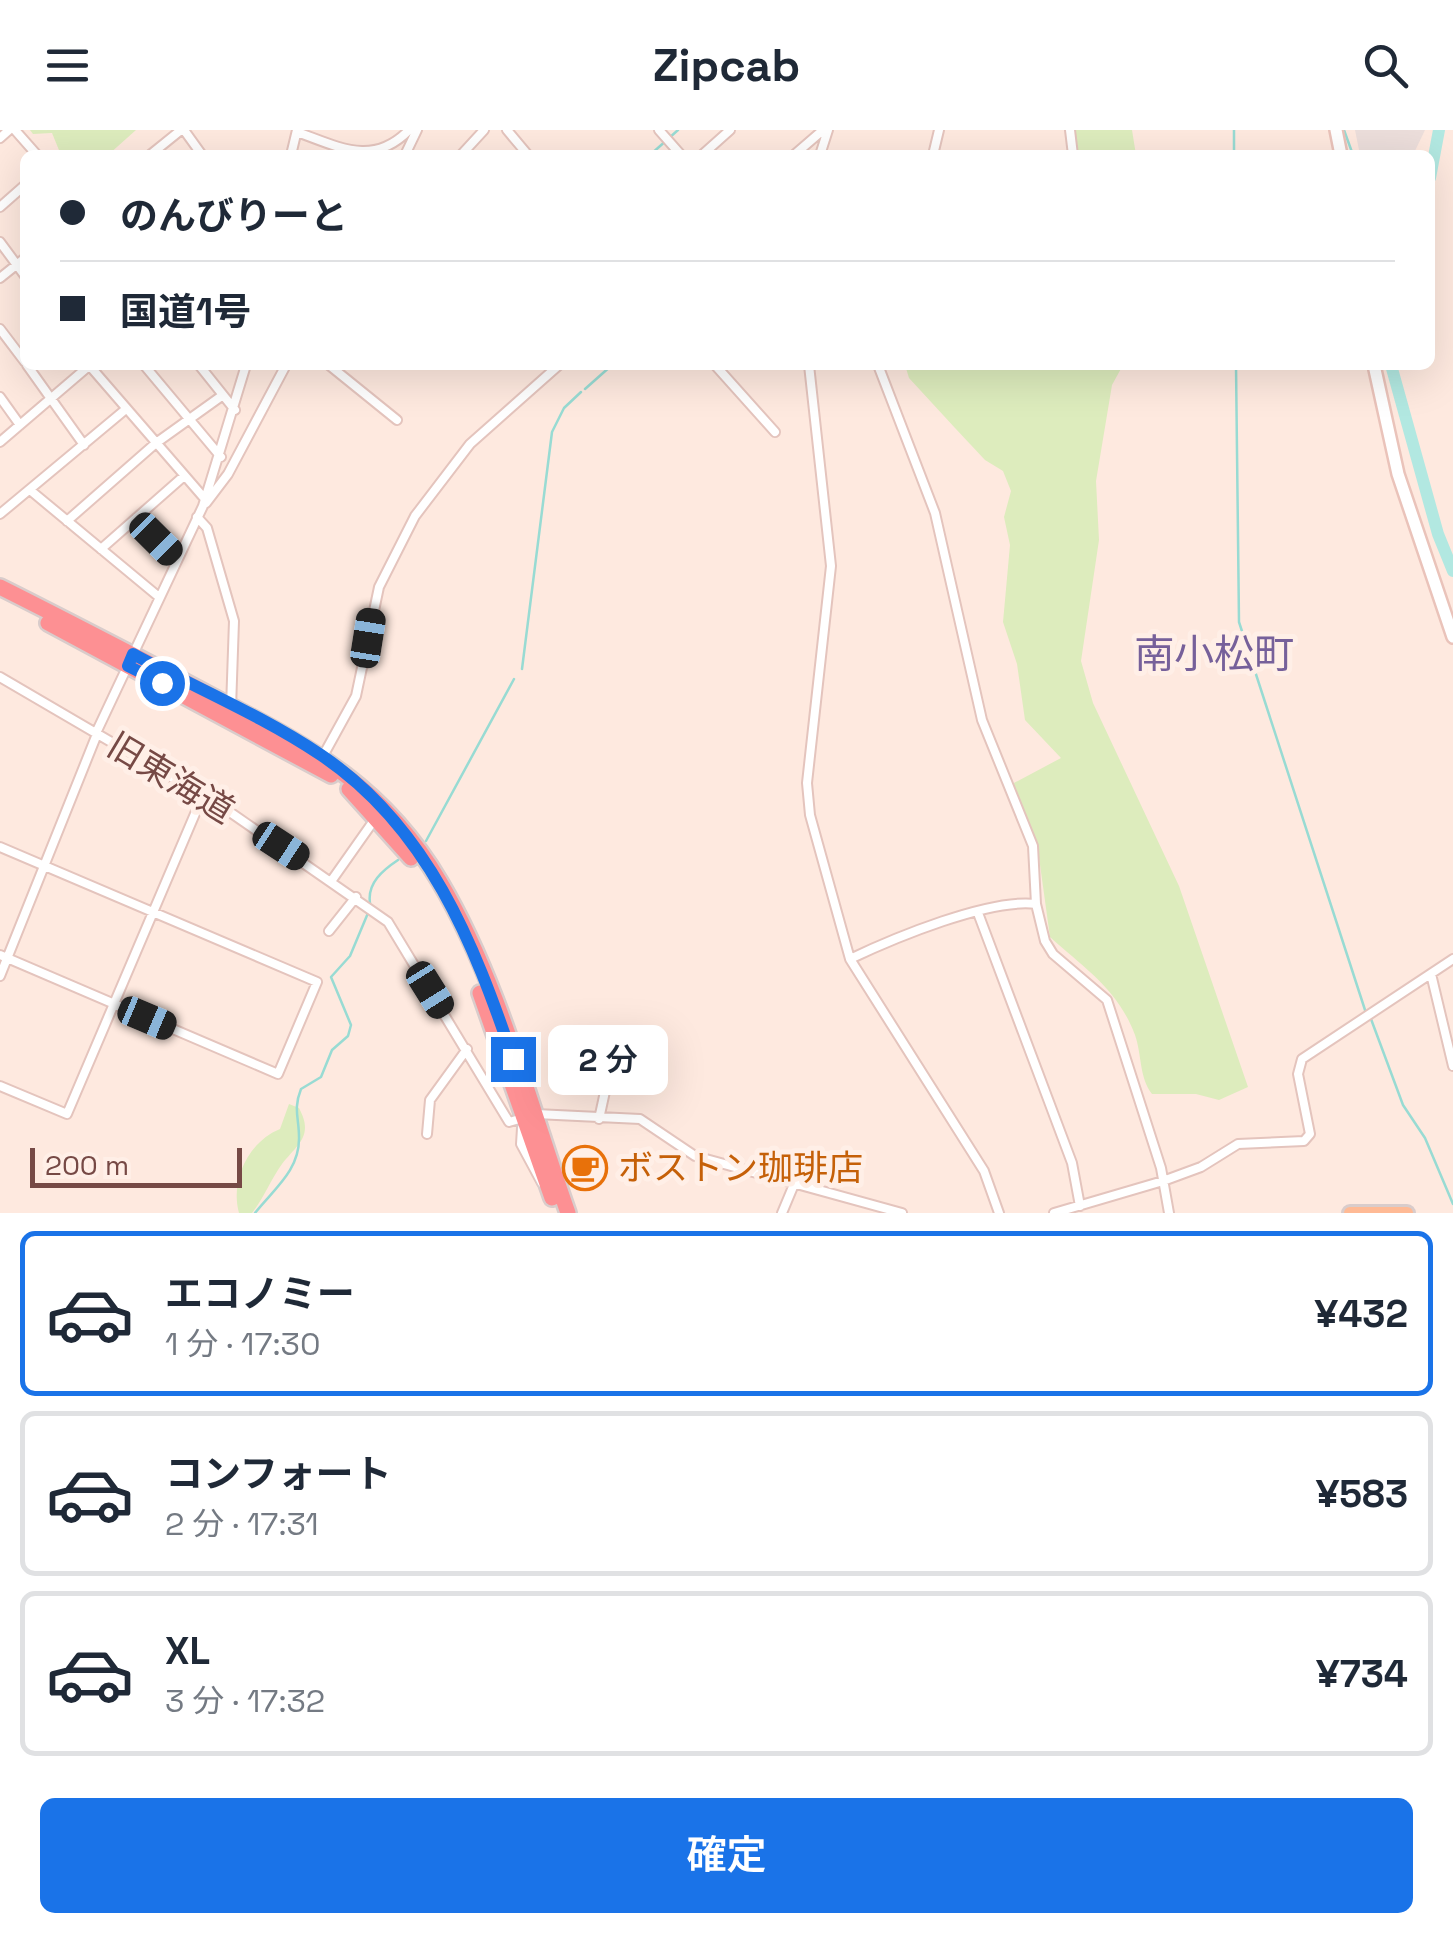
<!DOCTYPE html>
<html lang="ja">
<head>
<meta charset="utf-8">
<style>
  body { margin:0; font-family:"Space Grotesk","Noto Sans JP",sans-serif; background:#f6f6f7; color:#1f2937; height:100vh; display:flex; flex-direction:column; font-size:38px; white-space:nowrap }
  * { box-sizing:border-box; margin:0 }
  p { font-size:32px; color:#747a83 }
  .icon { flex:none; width:55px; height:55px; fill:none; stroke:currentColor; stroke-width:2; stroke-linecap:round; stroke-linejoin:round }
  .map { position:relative; height:1083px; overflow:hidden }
  .panel { display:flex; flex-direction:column; background:#fff; flex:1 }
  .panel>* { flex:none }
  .hud { position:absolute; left:20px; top:20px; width:1415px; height:220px; border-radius:15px; box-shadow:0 10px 40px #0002; display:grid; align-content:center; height:220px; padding:0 40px; background:#fff }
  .scale { position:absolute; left:30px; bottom:25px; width:212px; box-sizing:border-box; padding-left:10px; border:5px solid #764945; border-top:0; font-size:28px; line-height:35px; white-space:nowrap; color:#764945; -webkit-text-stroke:8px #ffefe7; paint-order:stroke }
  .end { position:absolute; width:45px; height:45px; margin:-22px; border:12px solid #1a73e8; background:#fff; box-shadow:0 0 0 5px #fff }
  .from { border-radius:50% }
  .bubble { position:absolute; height:70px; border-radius:15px; background:#fff; box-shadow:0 10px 40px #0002; font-size:32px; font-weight:600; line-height:70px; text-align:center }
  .car { position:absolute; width:30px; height:60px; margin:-30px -15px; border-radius:12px; box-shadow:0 0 8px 2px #0007; background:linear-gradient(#222 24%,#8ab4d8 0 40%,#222 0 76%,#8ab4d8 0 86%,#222 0) }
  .hud b { display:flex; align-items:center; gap:35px; height:95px; font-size:38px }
  .hud b+b { border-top:2px solid #e0e1e3 }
  .hud i { width:25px; height:25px; background:#1f2937 }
  ul { padding:18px 0 0; list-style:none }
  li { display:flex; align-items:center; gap:30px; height:165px; margin:0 20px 15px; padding:0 20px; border:5px solid #e0e1e3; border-radius:15px }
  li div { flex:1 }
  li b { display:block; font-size:38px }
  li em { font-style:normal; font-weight:600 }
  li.on { border-color:#1a73e8 }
  li>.icon { width:90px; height:90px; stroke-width:1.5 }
  .cta { display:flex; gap:20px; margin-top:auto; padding:20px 40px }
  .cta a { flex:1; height:115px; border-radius:15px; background:#1a73e8; color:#fff; font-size:40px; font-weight:600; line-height:115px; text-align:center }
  header { display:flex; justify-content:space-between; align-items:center; height:130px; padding:0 40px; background:#fff; font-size:45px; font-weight:600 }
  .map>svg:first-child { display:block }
  .industrial { fill:#ecdedb }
  .green { fill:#ddecbd }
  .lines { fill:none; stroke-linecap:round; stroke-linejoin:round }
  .stream { stroke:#98dbd3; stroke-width:2.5 }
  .river { stroke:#b2e8e1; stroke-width:12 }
  .street-casing { stroke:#e4c4bd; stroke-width:12 }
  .secondary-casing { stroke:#eac3ba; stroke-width:16 }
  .primary-casing { stroke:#d9cccb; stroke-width:18 }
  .highway-casing { stroke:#d9cccb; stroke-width:20 }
  .street { stroke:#fff; stroke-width:8 }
  .secondary { stroke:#fff; stroke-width:11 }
  .primary { stroke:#ffba95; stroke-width:12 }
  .highway { stroke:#fd9093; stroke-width:15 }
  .route { stroke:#1a73e8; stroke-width:12 }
  .labels { text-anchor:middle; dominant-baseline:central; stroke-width:10; stroke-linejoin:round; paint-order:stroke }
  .street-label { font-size:35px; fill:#764945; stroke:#ffefe7 }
  .food-label { font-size:35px; fill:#c56008; stroke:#ffefe7; text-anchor:start }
  .quarter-label { font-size:40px; fill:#76609a; stroke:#ffefe7 }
</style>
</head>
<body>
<header><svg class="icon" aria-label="menu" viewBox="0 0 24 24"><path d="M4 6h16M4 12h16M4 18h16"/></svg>Zipcab<svg class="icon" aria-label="search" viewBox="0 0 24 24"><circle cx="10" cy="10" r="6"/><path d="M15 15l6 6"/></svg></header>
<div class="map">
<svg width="1453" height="1083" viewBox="0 0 1453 1083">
  <rect width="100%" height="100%" fill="#fee9df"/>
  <!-- industrial -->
  <path class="industrial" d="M 1355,0 L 1425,0 L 1413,25 L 1360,25 Z"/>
  <!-- green -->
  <path class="green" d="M 30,0 L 136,0 L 108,25 L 61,25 L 52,3 L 33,4 Z
    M 1074,0 L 1132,0 L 1136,25 L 1078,25 Z
    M 905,235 L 1123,235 L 1112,255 L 1096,351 L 1099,410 L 1081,531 L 1093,573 L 1179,756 L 1248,957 L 1219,970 L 1196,964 L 1152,964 C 1139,947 1142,925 1135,905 C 1118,859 1084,838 1050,807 L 1037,713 L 1012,654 L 1061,628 L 1025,590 L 1017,534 L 1003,492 L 1010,415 L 1004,387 L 1011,361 L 1003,341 L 985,330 L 955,298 L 909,248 Z
    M 289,974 L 299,978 C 314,1006 298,1014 282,1034 C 271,1049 264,1068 252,1083 L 239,1083 C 230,1051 248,1012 280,999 Z"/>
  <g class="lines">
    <!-- stream -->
    <path class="stream" d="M 1234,0 L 1234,25
      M 1344,0 L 1353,25
      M 650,25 L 678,0
      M 1236,235 L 1239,492 L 1366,883
      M 585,259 L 612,235
      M 522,539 L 552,302 L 564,278 L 581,262
      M 426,711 L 514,549
      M 370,773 C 367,753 383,740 398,730
      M 1371,889 L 1403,975 L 1425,1008 L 1453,1074
      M 255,1083 C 274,1059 300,1040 299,1007 C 299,988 293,979 301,959 L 321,947 L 332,920 L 348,906 L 351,895 L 331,847 L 350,826 L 368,783"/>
    <!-- river -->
    <path class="river" d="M 1430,48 L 1439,0
      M 1391,235 L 1438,404 L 1453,441"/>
    <defs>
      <path id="street" d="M 15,0 L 37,25
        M 184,0 L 202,25
        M 507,0 L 528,25
        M 659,0 L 681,25
        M 1070,0 L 1073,25
        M 297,2 C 339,17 373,37 409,0
        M 0,8 L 9,0
        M 150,25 L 181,0
        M 291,25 L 297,0
        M 405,25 L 417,0
        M 461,25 L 484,0
        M 702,25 L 730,0
        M 794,25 L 823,0
        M 820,25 L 828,0
        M 933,25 L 939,0
        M 0,77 L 25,55
        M 0,112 L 25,146
        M 0,148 L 25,128
        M 0,199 L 25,232
        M 27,235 L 84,315
        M 89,235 L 205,369
        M 144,235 L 221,327
        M 199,235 L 235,280
        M 329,235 L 397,290
        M 715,235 L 775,302
        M 809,235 L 831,436 L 807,653 L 810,685 L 850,829 L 984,1041 L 999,1083
        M 878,235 L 935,383 L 982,590 L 1033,716 L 1036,774 L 1045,811 L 1053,824 L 1107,870 L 1161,1038 L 1169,1083
        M 0,267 L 20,295
        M 0,312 L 90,235
        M 30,360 L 159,467
        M 206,373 L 228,344 L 286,235
        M 0,384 L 126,279
        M 197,387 L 207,398 L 234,491 L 231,578
        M 136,388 L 177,430
        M 67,391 L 156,313 L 223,265
        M 101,419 L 184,346
        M 0,547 L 224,678 L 388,792 L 509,992 L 523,988
        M 96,603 L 203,376 L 246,235
        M 323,626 L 356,566 L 379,457 L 415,386 L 470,314 L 559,235
        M 0,717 L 317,852 L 278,944 L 0,825
        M 332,750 L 375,689
        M 978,783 L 1072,1033 L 1080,1076
        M 329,801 L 356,767
        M 850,829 C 894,808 990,768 1036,774
        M 1431,844 L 1453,936
        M 0,846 L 97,604
        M 0,956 L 67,984 L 203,665
        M 536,984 L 640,989 L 695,1026 L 902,1083
        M 599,989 L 606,957 L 591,945 L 606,912
        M 522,998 L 521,1014 L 542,1053
        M 427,1004 L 430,970 L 467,919
        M 782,1083 L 795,1052
        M 1054,1083 L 1163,1051 L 1201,1037 L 1238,1014 L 1304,1011 L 1310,1004 L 1298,944 L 1302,929 L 1453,829"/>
      <path id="secondary" d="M 1336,0 L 1341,25
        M 1374,235 L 1398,344 L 1453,507"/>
      <path id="primary" d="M 1350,1083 L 1407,1083"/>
      <path id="highway" d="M 0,457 C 68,491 135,526 202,561 C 301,614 379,649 440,752 C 499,852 529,973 568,1083
        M 48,493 L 331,645
        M 349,659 L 411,728
        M 480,863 L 552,1068"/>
    </defs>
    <!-- street casing -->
    <use href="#street" class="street-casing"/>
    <!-- secondary casing -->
    <use href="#secondary" class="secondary-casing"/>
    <!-- primary casing -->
    <use href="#primary" class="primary-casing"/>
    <!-- highway casing -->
    <use href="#highway" class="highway-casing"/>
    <!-- street -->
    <use href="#street" class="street"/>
    <!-- secondary -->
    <use href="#secondary" class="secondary"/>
    <!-- primary -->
    <use href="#primary" class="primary"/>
    <!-- highway -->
    <use href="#highway" class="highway"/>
  </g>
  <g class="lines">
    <!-- route -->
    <path class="route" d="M 162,553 L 128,536 L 133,524 C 196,558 263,586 321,625 C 428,697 474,813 513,929"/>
  </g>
  <!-- icons -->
  <defs>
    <symbol id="cafe-ring" viewBox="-11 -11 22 22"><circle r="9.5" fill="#ffefe7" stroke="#e8710a" stroke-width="1.5"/><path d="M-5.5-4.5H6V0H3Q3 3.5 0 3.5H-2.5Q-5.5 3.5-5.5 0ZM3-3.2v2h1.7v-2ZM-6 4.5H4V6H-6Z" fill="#e8710a"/></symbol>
  </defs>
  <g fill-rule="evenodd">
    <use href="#cafe-ring" x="560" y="1013" width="50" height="50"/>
  </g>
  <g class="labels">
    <!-- street labels -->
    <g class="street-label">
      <text transform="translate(171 648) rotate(31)">旧東海道</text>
    </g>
    <!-- food labels -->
    <g class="food-label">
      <text x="618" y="1038">ボストン珈琲店</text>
    </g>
    <!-- quarter labels -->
    <g class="quarter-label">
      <text x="1214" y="524">南小松町</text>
    </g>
  </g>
</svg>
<div class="scale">200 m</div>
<i class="end from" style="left:162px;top:553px"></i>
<i class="end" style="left:513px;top:929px"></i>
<div class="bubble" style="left:548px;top:895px;width:120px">2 分</div>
<i class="car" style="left:156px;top:409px;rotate:135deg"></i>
<i class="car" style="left:368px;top:508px;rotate:9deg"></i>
<i class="car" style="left:281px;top:716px;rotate:123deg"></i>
<i class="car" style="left:430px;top:860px;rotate:148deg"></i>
<i class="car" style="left:147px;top:888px;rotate:113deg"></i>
<div class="hud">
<b><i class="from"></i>のんびりーと</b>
<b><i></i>国道1号</b>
</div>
</div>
<section class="panel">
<ul>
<li class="on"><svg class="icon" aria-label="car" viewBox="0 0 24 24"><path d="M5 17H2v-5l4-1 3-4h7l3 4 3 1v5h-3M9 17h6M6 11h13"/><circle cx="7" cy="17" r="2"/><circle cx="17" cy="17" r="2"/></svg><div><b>エコノミー</b><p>1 分 · 17:30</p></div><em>¥432</em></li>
<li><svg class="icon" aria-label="car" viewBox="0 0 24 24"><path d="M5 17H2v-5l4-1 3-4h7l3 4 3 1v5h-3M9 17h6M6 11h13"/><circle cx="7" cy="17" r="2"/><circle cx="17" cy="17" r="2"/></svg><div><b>コンフォート</b><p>2 分 · 17:31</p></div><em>¥583</em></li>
<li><svg class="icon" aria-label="car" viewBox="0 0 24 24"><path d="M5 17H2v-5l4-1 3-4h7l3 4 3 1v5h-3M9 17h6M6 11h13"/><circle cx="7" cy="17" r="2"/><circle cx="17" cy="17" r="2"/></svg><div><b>XL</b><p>3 分 · 17:32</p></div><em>¥734</em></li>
</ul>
<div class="cta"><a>確定</a></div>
</section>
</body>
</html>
